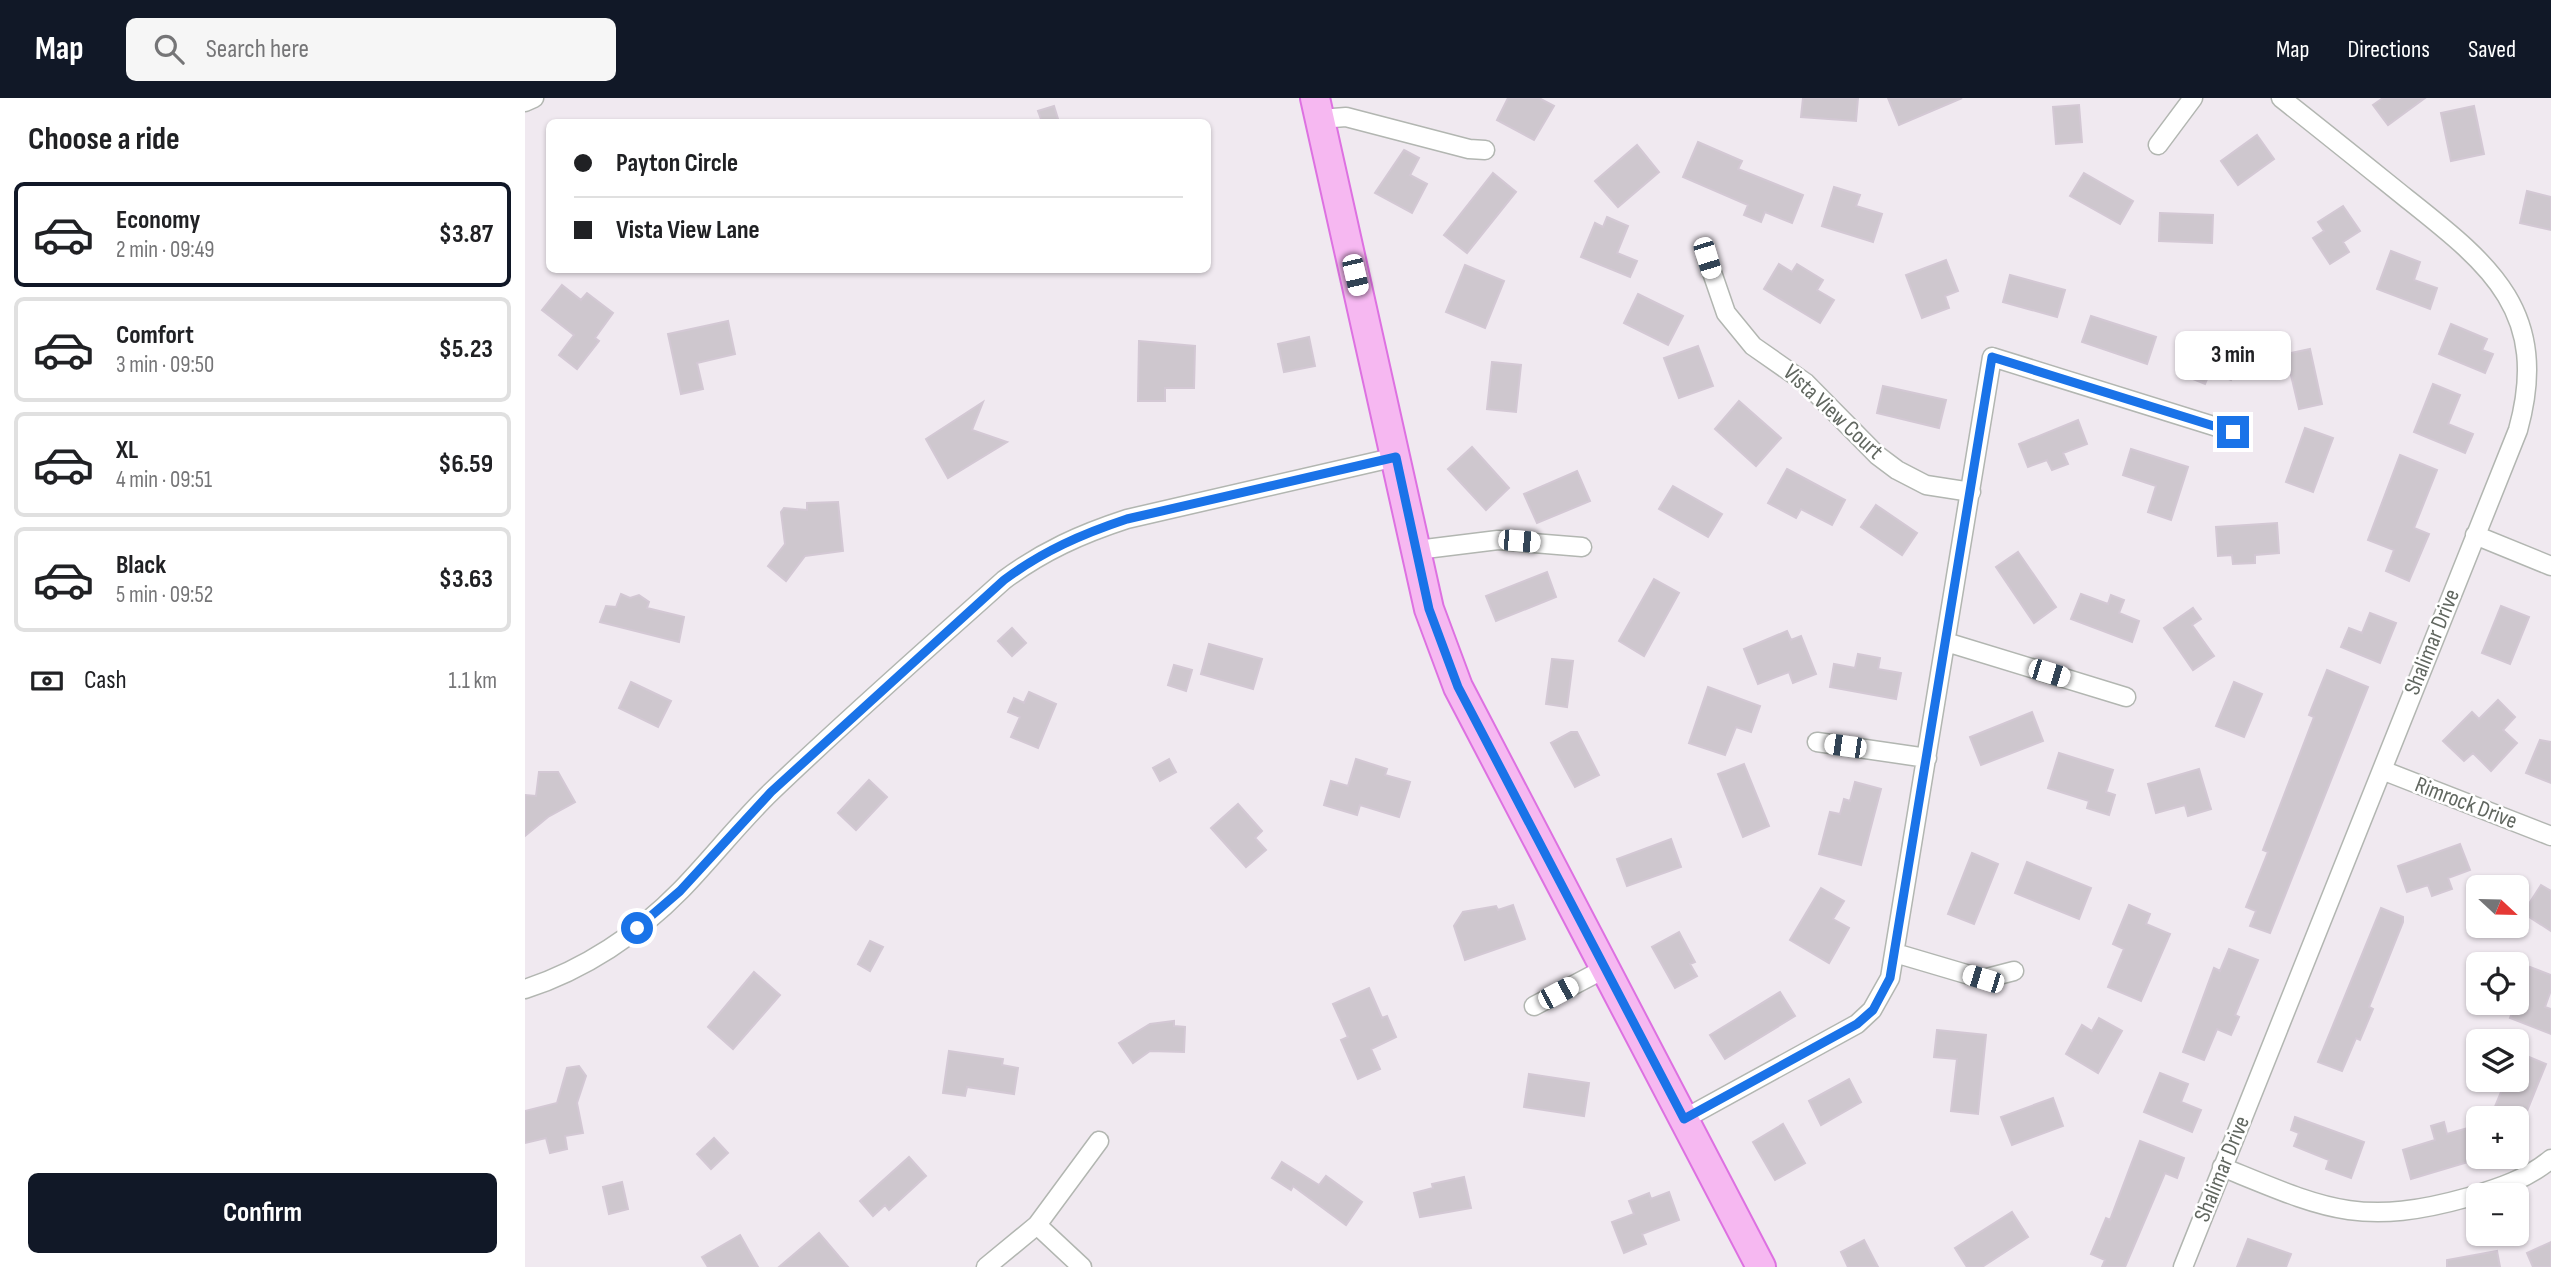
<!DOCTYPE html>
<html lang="en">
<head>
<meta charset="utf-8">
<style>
  body { margin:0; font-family:"Sofia Sans Condensed",sans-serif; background:#f6f6f6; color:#202124; height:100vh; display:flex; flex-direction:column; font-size:26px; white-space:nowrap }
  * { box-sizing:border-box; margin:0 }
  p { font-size:23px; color:#757577 }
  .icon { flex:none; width:38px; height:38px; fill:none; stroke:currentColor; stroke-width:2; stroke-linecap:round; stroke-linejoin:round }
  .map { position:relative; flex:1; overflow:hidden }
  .sheet { display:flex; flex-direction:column; background:#fff; width:525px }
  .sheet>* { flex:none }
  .top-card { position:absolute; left:21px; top:21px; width:665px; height:154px; border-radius:10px; box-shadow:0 2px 5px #0004; display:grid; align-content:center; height:154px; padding:0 28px; background:#fff }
  .needle { width:46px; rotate:112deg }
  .buttons { position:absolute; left:1941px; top:777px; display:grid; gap:14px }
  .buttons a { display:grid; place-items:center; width:63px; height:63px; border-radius:10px; background:#fff; box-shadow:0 2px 5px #0004; font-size:35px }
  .end { position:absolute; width:32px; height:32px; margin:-16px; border:9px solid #1a73e8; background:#fff; box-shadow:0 0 0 4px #fff }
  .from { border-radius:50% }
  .bubble { position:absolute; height:49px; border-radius:10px; background:#fff; box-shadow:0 2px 5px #0004; font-size:23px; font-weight:700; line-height:49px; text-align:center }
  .car { position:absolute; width:21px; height:42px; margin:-21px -10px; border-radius:9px; box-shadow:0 0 5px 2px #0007; background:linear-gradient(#fff 24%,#345 0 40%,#fff 0 76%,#345 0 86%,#fff 0) }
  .top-card b { display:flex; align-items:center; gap:24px; height:66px; font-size:26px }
  .top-card b+b { border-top:2px solid #e0e0e0 }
  .top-card i { width:18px; height:18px; background:#202124 }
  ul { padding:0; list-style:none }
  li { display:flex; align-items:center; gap:21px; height:105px; margin:0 14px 10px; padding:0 14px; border:4px solid #e0e0e0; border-radius:10px }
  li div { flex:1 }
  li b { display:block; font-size:26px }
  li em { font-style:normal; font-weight:700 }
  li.active { border-color:#111827 }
  li>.icon { width:63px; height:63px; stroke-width:1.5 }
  h2 { padding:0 28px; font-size:32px; line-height:84px }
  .pay { display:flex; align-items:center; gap:18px; height:77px; padding:0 28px; font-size:26px }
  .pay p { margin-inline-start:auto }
  .button { display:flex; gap:14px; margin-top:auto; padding:14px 28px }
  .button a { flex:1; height:80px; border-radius:10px; background:#111827; color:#fff; font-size:28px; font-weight:700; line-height:80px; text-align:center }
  header { display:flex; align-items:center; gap:42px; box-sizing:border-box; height:98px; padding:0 35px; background:#111827; color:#fff }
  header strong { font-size:33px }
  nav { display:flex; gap:38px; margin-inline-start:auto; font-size:24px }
  .search { width:490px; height:63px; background:#f6f6f6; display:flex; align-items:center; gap:18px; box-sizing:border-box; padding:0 24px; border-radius:10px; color:#757577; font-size:26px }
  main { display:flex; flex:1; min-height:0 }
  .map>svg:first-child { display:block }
  .building { fill:#cec7ce; stroke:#d3c8d4; stroke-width:2 }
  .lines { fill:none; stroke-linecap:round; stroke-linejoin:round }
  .minor-casing { stroke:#b2b6b1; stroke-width:21 }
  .primary-casing { stroke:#dd71e1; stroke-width:32 }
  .minor { stroke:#fff; stroke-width:18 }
  .primary { stroke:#f6b8f1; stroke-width:28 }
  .route { stroke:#1a73e8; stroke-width:9 }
  .labels { text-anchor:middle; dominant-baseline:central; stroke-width:5; stroke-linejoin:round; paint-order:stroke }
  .street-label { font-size:23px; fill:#616760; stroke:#fff }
</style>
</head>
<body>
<header>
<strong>Map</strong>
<div class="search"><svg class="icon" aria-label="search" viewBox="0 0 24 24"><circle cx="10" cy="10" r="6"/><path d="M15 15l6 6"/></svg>Search here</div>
<nav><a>Map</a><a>Directions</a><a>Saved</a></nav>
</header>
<main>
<section class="sheet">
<h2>Choose a ride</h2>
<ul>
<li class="active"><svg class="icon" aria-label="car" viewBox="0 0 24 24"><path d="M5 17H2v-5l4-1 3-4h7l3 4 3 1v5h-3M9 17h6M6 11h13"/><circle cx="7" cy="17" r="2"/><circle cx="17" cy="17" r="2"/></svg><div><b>Economy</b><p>2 min · 09:49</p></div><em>$3.87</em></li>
<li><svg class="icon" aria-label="car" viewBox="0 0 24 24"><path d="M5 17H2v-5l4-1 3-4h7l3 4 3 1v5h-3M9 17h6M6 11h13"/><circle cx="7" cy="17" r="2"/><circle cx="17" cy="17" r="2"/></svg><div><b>Comfort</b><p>3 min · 09:50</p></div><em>$5.23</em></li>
<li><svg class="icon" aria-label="car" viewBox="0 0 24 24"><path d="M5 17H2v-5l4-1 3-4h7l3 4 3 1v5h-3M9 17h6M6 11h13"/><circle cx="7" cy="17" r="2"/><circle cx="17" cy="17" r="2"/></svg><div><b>XL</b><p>4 min · 09:51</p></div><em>$6.59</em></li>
<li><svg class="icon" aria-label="car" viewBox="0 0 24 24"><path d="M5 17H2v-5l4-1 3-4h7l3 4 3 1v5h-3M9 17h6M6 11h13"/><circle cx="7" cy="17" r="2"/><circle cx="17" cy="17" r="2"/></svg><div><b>Black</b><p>5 min · 09:52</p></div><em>$3.63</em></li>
</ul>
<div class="pay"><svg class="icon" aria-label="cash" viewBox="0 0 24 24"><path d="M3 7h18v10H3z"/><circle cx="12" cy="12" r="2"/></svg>Cash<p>1.1 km</p></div>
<div class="button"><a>Confirm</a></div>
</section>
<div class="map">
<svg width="2026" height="1169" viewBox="0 0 2026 1169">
  <rect width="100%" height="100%" fill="#f0e9f0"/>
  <!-- building -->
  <path class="building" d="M 983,0 L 1014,0 L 1029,8 L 1009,42 L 972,22 Z
    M 1278,0 L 1333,0 L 1331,23 L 1276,19 Z
    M 1363,0 L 1437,0 L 1374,27 Z
    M 1858,0 L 1900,0 L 1863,27 L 1848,7 Z
    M 1554,7 L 1557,44 L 1531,46 L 1528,9 Z
    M 529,8 L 534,24 L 517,24 L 513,13 Z
    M 1949,8 L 1959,56 L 1926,63 L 1916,15 Z
    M 1732,37 L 1749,61 L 1713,87 L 1696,63 Z
    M 1173,44 L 1217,63 L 1213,71 L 1278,97 L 1267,125 L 1240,114 L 1236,124 L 1219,117 L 1223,107 L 1158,79 Z
    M 1112,47 L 1134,74 L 1093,109 L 1070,83 Z
    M 879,52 L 894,60 L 885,77 L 902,86 L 887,115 L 850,95 Z
    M 968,75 L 991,94 L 942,155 L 919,137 Z
    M 1559,75 L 1608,103 L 1595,126 L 1545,98 Z
    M 1309,89 L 1335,97 L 1331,108 L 1357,116 L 1348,144 L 1297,128 Z
    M 2002,93 L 2026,99 L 2026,132 L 1995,125 Z
    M 1818,108 L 1835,133 L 1818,144 L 1824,154 L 1805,166 L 1788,140 L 1799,133 L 1793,124 Z
    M 1635,115 L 1688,117 L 1687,145 L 1634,143 Z
    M 1082,119 L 1103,128 L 1092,155 L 1112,163 L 1105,179 L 1056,159 L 1070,125 L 1078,129 Z
    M 1866,153 L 1895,164 L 1889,182 L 1912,190 L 1905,211 L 1852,191 Z
    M 1421,162 L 1433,193 L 1420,198 L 1424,210 L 1397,220 L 1381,177 Z
    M 1254,166 L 1267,174 L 1272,166 L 1298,182 L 1292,192 L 1309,202 L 1295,225 L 1239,191 Z
    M 940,167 L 979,183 L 960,230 L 921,214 Z
    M 1485,177 L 1540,192 L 1532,219 L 1478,204 Z
    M 37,187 L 56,202 L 62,195 L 88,215 L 70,240 L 74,243 L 52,271 L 34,257 L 49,237 L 17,212 Z
    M 1113,196 L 1158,218 L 1143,247 L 1099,225 Z
    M 1566,218 L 1631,239 L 1622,266 L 1557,244 Z
    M 203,223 L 210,256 L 172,265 L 178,291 L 156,296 L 143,236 Z
    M 1926,226 L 1962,241 L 1957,252 L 1968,256 L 1960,275 L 1914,256 Z
    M 784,239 L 790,268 L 759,274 L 753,246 Z
    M 1671,241 L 1715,258 L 1706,282 L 1685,274 L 1680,286 L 1658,277 Z
    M 614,243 L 670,248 L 669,290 L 640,290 L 640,303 L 613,303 Z
    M 1173,248 L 1188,288 L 1154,300 L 1139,260 Z
    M 1785,251 L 1797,306 L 1774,311 L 1761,256 Z
    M 967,264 L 996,267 L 991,314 L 962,311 Z
    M 1908,286 L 1935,297 L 1923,326 L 1948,336 L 1940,355 L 1889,334 Z
    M 1358,288 L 1421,302 L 1414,330 L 1352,315 Z
    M 1214,303 L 1256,340 L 1231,368 L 1190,331 Z
    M 458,304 L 447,332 L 482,344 L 423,380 L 401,341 Z
    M 1553,322 L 1562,346 L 1538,355 L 1543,366 L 1527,372 L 1522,362 L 1503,369 L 1494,346 Z
    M 1780,330 L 1808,340 L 1788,394 L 1761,384 Z
    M 947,349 L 984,390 L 961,412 L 923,371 Z
    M 1606,351 L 1663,369 L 1646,422 L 1623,414 L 1631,388 L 1598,377 Z
    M 1875,357 L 1912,372 L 1889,430 L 1904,436 L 1884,483 L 1861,473 L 1869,452 L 1843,442 Z
    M 1262,371 L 1320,402 L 1307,427 L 1276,411 L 1271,420 L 1243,405 Z
    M 1052,373 L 1065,403 L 1012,425 L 999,396 Z
    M 1148,388 L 1197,416 L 1183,439 L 1134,411 Z
    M 313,404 L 318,453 L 280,458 L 261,483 L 243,468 L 260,446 L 256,414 L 259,410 L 282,412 L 282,405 Z
    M 1351,407 L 1392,435 L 1377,457 L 1336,429 Z
    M 1752,425 L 1754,455 L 1730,457 L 1730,465 L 1708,466 L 1707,457 L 1693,458 L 1691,429 Z
    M 1493,454 L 1531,509 L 1509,525 L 1471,469 Z
    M 1022,474 L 1031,499 L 971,523 L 961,498 Z
    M 1129,481 L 1154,495 L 1119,558 L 1094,543 Z
    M 96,496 L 105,500 L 114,497 L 124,504 L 122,510 L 159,519 L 154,544 L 75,524 L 81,508 L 91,509 Z
    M 1556,496 L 1583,506 L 1586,497 L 1599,502 L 1594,515 L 1614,523 L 1607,544 L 1546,521 Z
    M 1976,508 L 2004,519 L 1985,566 L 1957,555 Z
    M 1668,510 L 1676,521 L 1667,527 L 1689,558 L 1668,572 L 1639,530 Z
    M 1845,515 L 1871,525 L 1855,565 L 1816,549 L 1824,530 L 1837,535 Z
    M 487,530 L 501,545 L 487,558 L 473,543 Z
    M 1262,533 L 1266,542 L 1276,538 L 1291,576 L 1268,585 L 1264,574 L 1233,586 L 1219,551 Z
    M 684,546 L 737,561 L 728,591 L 676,576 Z
    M 1333,556 L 1355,560 L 1353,571 L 1376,575 L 1371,601 L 1305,589 L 1309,566 L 1330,570 Z
    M 1027,561 L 1048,563 L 1042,609 L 1021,606 Z
    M 649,567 L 667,572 L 661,593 L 643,587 Z
    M 1802,572 L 1843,589 L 1745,835 L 1725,828 L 1731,813 L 1721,809 L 1743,754 L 1738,752 L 1789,619 L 1784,617 Z
    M 106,584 L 146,603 L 133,629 L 94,610 Z
    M 1709,584 L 1737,596 L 1719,639 L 1691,628 Z
    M 1183,589 L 1235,608 L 1226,634 L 1211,629 L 1200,657 L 1164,645 Z
    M 504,594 L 531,606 L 513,650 L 486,639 L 495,619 L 483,614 L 489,600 L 499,605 Z
    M 1973,602 L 1990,619 L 1978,632 L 1992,645 L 1966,673 L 1948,655 L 1939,663 L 1918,643 L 1947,614 L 1954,621 Z
    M 1507,614 L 1518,643 L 1456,667 L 1445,639 Z
    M 1046,634 L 1052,634 L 1074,677 L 1050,689 L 1026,645 Z
    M 2015,642 L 2026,644 L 2026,685 L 2001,675 Z
    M 1534,655 L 1588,672 L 1581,694 L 1590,697 L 1584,717 L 1562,710 L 1564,703 L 1523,690 Z
    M 644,661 L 651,674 L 635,683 L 628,670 Z
    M 831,661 L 862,671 L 860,677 L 885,684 L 874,719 L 835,707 L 832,717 L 799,707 L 806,683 L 823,688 Z
    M 1219,666 L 1244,728 L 1218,739 L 1193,676 Z
    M 1674,671 L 1686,711 L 1663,718 L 1660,707 L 1631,715 L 1623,686 Z
    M 14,674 L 33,674 L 50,704 L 23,719 L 0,738 L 0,697 L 11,698 Z
    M 344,682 L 362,699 L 331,732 L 313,715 Z
    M 1330,684 L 1356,691 L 1336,767 L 1294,756 L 1305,714 L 1315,716 L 1319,701 L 1325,703 Z
    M 713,706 L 737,733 L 730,740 L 741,752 L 721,769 L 686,730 Z
    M 1146,741 L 1156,769 L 1102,788 L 1092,761 Z
    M 1935,746 L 1945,772 L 1923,780 L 1927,791 L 1907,798 L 1903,787 L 1882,794 L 1873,768 Z
    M 1447,755 L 1473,766 L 1449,826 L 1423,816 Z
    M 1502,764 L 1566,790 L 1554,821 L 1490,795 Z
    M 2016,787 L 2026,793 L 2026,833 L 1998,815 Z
    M 1296,790 L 1319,803 L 1308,821 L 1324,830 L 1304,865 L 1265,842 Z
    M 988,807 L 1000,841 L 940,862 L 929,828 L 938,814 L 971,808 L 973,812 Z
    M 1604,807 L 1625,816 L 1621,826 L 1645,836 L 1616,903 L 1583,889 L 1599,851 L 1588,846 Z
    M 1856,810 L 1878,819 L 1878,824 L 1844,909 L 1848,911 L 1835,942 L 1831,940 L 1817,973 L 1793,964 Z
    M 1154,834 L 1170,864 L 1165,866 L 1172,878 L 1150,890 L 1127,849 Z
    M 345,843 L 358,849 L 345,873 L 333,866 Z
    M 1704,851 L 1733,862 L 1710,917 L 1714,919 L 1706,937 L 1692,931 L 1679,962 L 1658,954 L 1689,870 L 1695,873 Z
    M 2005,869 L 2026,877 L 2026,892 L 2020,909 L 2026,911 L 2026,936 L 1985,920 Z
    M 229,874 L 255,897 L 208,951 L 183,929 Z
    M 844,890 L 857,920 L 862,918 L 871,939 L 846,951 L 855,971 L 833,981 L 816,942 L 823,939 L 808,906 Z
    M 1255,894 L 1270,918 L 1200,961 L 1185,937 Z
    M 1574,920 L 1597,933 L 1573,975 L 1541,956 L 1557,927 L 1567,933 Z
    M 649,923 L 649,928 L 660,929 L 659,954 L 625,953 L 608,965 L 594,945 L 625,926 Z
    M 1412,932 L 1461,937 L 1453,1016 L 1426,1013 L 1432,961 L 1409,959 Z
    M 424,953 L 478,961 L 477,967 L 493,970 L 489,996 L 442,989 L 440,998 L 418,995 Z
    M 1992,954 L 2021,966 L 1998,1023 L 1969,1011 L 1981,982 L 1992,982 Z
    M 54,968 L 61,978 L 52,1005 L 58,1035 L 40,1038 L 42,1051 L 25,1055 L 21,1040 L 0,1045 L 0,1013 L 32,1005 L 42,970 Z
    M 1635,975 L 1663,986 L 1656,1004 L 1676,1012 L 1667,1034 L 1619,1014 Z
    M 1004,976 L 1064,985 L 1059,1018 L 999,1009 Z
    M 1324,981 L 1336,1004 L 1296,1027 L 1284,1003 Z
    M 1528,1000 L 1538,1028 L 1487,1047 L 1476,1019 Z
    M 1770,1019 L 1839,1044 L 1826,1080 L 1801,1071 L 1804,1062 L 1769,1048 L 1774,1035 L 1766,1032 Z
    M 1919,1024 L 1922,1036 L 1953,1027 L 1953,1061 L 1886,1081 L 1878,1052 L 1910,1042 L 1906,1028 Z
    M 1258,1026 L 1280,1065 L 1250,1082 L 1228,1044 Z
    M 189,1040 L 203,1055 L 186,1071 L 172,1056 Z
    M 1615,1043 L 1659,1060 L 1652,1080 L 1640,1075 L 1600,1169 L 1577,1169 L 1580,1162 L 1566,1156 L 1581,1120 L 1585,1122 Z
    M 384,1059 L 401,1078 L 364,1112 L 360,1107 L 348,1118 L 335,1103 Z
    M 757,1064 L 794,1087 L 801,1078 L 837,1104 L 821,1127 L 768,1088 L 766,1092 L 747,1080 Z
    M 939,1079 L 946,1110 L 895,1119 L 889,1095 L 908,1090 L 907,1086 Z
    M 97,1084 L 103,1111 L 84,1116 L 78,1089 Z
    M 1144,1094 L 1154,1122 L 1117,1136 L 1121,1146 L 1099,1155 L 1087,1124 L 1109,1116 L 1104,1103 L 1124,1095 L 1126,1101 Z
    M 1487,1114 L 1503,1139 L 1457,1169 L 1442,1169 L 1430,1150 Z
    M 294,1135 L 323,1169 L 254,1169 Z
    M 215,1137 L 233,1169 L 183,1169 L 177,1159 Z
    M 1723,1141 L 1766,1156 L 1761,1169 L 1712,1169 Z
    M 1339,1142 L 1353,1169 L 1323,1169 L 1316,1154 Z
    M 2026,1144 L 2026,1169 L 2008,1169 L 2002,1155 Z
    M 1972,1153 L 1975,1169 L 1922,1169 L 1922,1162 Z"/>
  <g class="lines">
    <defs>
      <path id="minor" d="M 0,4 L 9,0
        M 795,21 L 821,19 L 944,51 L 960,52
        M 1633,47 L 1668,0
        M 1182,160 L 1201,215 L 1228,248 L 1281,285 L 1352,357 L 1372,372 L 1401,387 L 1446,394
        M 1950,437 L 2026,468
        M 892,452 L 973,442 L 1057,449
        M 1421,544 L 1601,599
        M 1292,644 L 1402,660
        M 1857,672 L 2026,738
        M 1370,855 L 1458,881 L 1489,873
        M 0,891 C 59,872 113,836 156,792 C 187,760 214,725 246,694 C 322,621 401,552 479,482 C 518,453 556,436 602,421 L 871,359
        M 1009,908 L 1081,870
        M 1159,1021 L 1332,926 L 1347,912 L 1365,880 L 1467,259 L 1708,334
        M 1697,1069 C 1798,1110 1834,1130 1944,1099 C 1974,1090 2002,1081 2026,1061
        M 512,1127 L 557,1169
        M 461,1169 L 512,1127 L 574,1043
        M 1658,1169 L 1993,332 C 2026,213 1964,166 1881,100 C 1840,67 1798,33 1756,0"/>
      <path id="primary" d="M 790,0 L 904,511 L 933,589 L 1236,1169"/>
    </defs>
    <!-- minor casing -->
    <use href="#minor" class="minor-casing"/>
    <!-- primary casing -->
    <use href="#primary" class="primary-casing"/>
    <!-- minor -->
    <use href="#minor" class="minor"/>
    <!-- primary -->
    <use href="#primary" class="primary"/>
  </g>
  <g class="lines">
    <!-- route -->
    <path class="route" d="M 112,830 L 155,793 L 246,694 L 479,482 C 518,453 557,436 602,421 L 871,359 L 904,511 L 933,589 L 1159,1021 L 1332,926 L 1348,912 L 1365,880 L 1467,259 L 1708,334"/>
  </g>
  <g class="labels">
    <!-- street labels -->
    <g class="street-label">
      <text transform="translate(1308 314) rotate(43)">Vista View Court</text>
      <text transform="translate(1907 544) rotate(-68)">Shalimar Drive</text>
      <text transform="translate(1941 705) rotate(21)">Rimrock Drive</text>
      <text transform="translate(1697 1071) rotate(-68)">Shalimar Drive</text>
    </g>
  </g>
</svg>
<div class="buttons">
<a><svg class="needle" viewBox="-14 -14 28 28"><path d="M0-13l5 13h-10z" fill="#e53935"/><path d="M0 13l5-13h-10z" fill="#757577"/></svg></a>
<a><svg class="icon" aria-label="locate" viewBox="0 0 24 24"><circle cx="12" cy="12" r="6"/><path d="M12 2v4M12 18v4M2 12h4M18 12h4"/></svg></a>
<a><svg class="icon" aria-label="layers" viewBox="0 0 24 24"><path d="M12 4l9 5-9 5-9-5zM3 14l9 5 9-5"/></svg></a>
<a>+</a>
<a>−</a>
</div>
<i class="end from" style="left:112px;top:830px"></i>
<i class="end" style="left:1708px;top:334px"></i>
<div class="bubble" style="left:1650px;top:233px;width:116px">3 min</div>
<i class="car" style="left:1182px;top:160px;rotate:163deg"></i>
<i class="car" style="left:830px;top:177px;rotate:167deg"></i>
<i class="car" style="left:994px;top:443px;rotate:95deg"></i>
<i class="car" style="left:1524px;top:575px;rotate:107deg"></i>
<i class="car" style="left:1320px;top:648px;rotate:278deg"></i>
<i class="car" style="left:1458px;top:881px;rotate:287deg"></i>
<i class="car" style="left:1033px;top:895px;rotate:62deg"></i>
<div class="top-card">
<b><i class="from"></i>Payton Circle</b>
<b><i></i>Vista View Lane</b>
</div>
</div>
</main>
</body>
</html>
